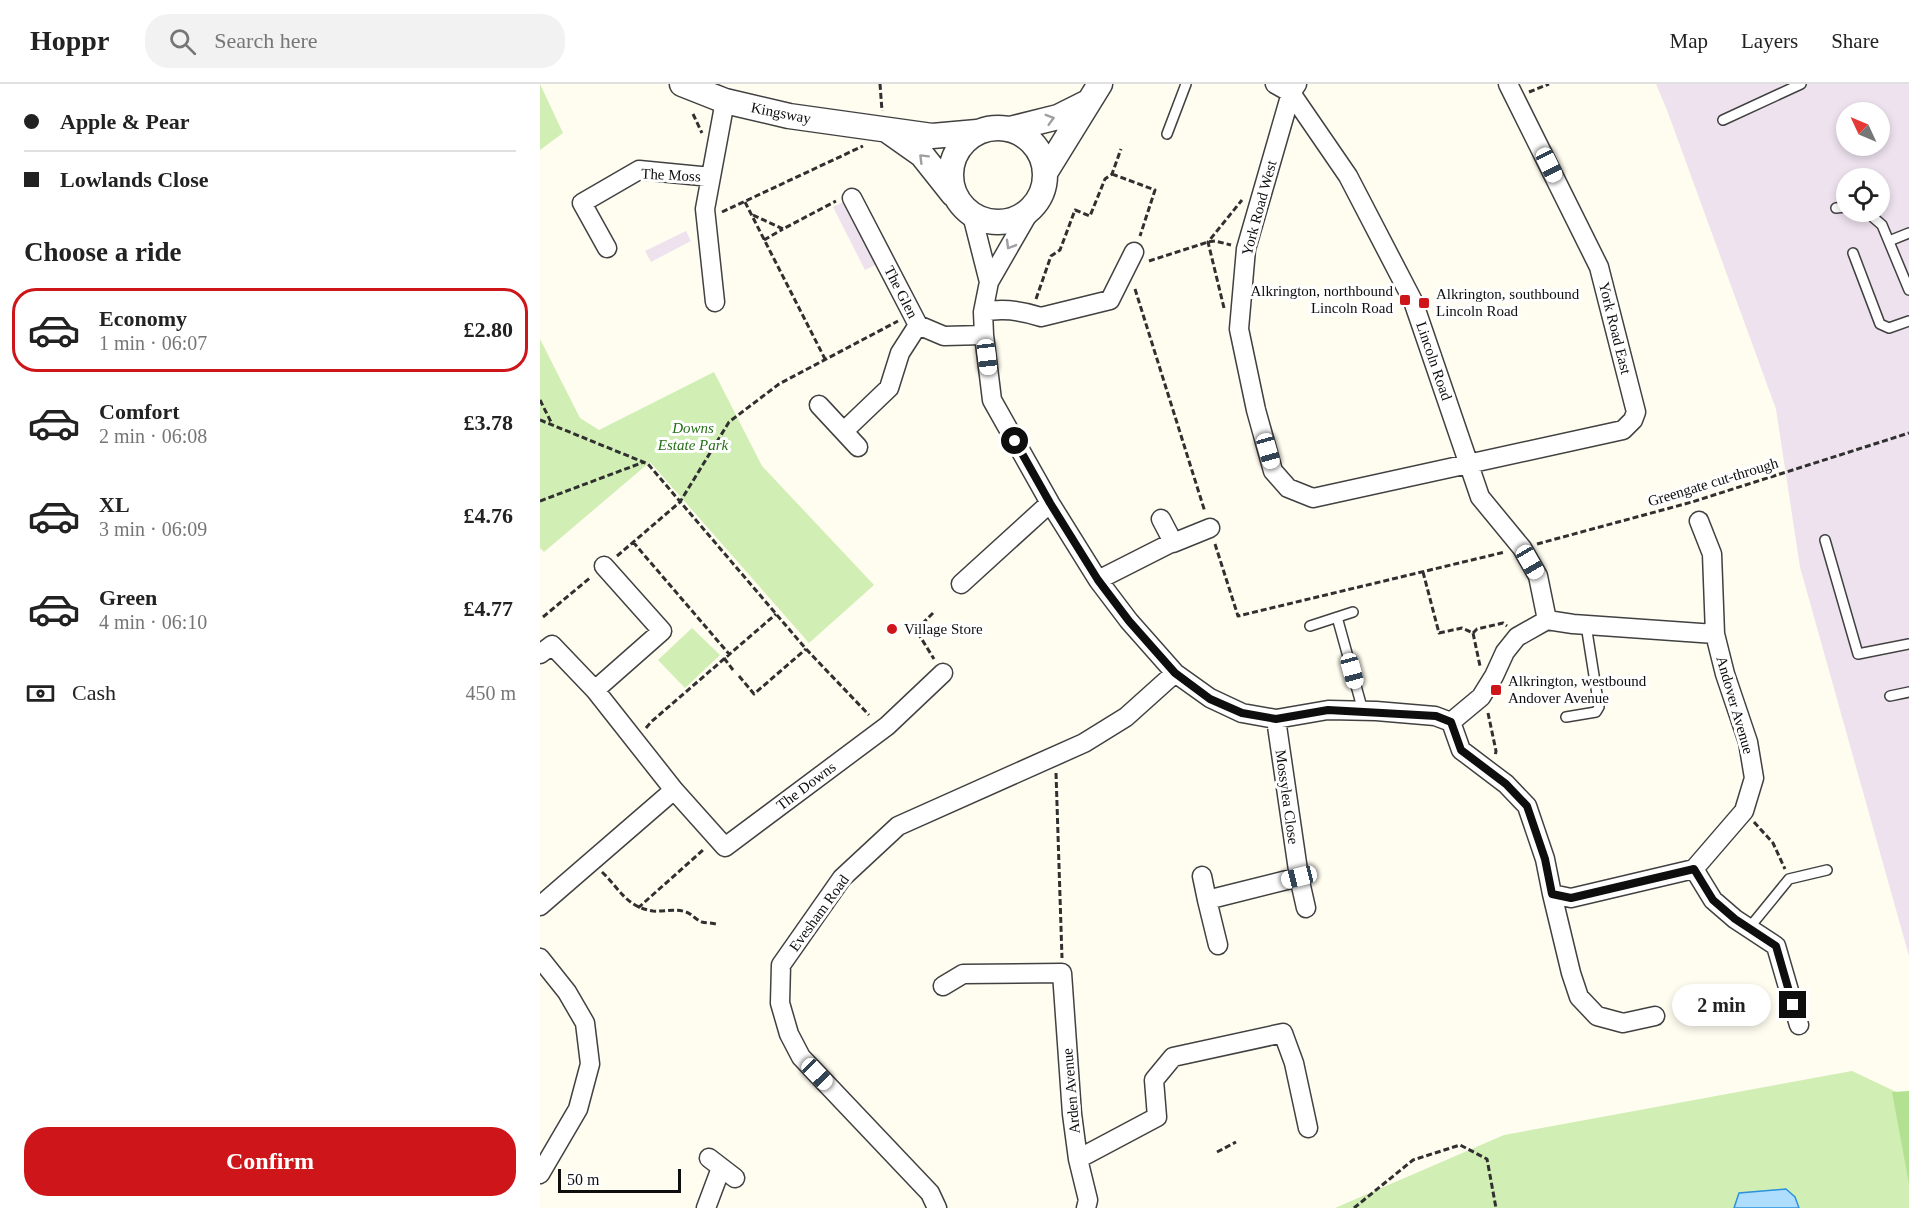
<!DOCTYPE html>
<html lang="en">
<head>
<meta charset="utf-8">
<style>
  body { margin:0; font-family:Georgia,serif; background:#f2f2f2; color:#222; height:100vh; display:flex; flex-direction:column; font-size:22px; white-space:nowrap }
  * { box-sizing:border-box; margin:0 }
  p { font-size:20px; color:#767676 }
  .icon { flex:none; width:33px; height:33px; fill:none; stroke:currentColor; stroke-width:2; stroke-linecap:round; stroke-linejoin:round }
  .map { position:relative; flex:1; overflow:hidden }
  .details { display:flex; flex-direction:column; background:#fff; width:540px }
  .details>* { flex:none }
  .top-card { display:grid; align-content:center; height:132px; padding:0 24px; background:#fff }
  .needle { width:39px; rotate:314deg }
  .buttons { position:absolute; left:1296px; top:18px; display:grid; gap:12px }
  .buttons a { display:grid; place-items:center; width:54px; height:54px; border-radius:50%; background:#fff; box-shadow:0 3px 9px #0003; font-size:30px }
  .scale { position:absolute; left:18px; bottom:15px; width:123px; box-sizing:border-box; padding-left:6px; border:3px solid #0e0e0e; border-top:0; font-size:16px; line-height:21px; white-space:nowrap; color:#0e0e0e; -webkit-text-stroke:4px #fff; paint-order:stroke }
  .end { position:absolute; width:27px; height:27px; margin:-14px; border:8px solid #0e0e0e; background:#fff; box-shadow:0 0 0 3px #fff }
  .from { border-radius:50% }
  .bubble { position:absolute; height:42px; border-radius:21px; background:#fff; box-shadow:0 3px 9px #0003; font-size:20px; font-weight:600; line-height:42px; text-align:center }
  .car { position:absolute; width:18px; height:36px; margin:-18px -9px; border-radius:8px; box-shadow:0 0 4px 2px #0007; background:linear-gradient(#fff 24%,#345 0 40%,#fff 0 76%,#345 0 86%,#fff 0) }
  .top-card b { display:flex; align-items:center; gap:21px; height:57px; font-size:22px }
  .top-card b+b { border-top:2px solid #e0e0e0 }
  .top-card i { width:15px; height:15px; background:#222 }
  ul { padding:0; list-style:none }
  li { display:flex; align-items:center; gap:18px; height:84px; margin:0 12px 9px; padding:0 12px; border:3px solid transparent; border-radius:24px }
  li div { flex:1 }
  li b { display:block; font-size:22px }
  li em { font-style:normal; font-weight:600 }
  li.current { border-color:#ce161a }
  li>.icon { width:54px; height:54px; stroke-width:1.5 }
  h2 { padding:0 24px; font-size:27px; line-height:72px }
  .pay { display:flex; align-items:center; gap:15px; height:66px; padding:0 24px; font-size:22px }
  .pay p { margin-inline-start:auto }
  .cta { display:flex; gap:12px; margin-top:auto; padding:12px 24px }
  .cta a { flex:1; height:69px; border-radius:24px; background:#ce161a; color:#fff; font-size:24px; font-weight:600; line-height:69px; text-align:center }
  header { display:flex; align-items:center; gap:36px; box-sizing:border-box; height:84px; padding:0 30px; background:#fff; border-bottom:2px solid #e0e0e0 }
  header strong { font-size:28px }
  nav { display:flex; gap:33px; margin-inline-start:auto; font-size:21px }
  .search { width:420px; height:54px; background:#f2f2f2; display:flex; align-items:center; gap:15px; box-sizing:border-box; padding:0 21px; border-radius:24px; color:#767676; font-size:22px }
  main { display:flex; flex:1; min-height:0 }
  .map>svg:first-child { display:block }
  .industrial { fill:#ede2ee; fill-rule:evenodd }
  .green { fill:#d1eeb4 }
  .forest { fill:#b3e192 }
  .water { fill:#aeddfd; stroke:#2d91dc; stroke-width:1.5 }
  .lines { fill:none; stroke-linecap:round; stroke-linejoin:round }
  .service-casing { stroke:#414141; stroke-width:12 }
  .minor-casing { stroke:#414141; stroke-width:21 }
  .tertiary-casing { stroke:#414141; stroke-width:27 }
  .path { stroke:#303030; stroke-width:3; stroke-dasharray:6 3; stroke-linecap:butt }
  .service { stroke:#fff; stroke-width:9 }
  .minor { stroke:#fff; stroke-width:18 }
  .tertiary { stroke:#fff; stroke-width:24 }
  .oneway { stroke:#9f9f9f }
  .route { stroke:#0e0e0e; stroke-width:8 }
  .poi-dot { fill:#ce161a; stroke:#fff; stroke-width:2 }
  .labels { text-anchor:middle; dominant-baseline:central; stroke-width:6; stroke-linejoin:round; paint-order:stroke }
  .street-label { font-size:15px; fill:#0e0e0e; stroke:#fff }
  .poi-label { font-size:15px; fill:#0e0e0e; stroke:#fff; text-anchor:start }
  .park-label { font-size:15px; font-style:italic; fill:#266e17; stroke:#fff }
</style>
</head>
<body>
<header>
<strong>Hoppr</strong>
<div class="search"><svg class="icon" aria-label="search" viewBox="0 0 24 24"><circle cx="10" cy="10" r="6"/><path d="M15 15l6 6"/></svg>Search here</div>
<nav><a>Map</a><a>Layers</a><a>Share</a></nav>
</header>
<main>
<section class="details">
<div class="top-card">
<b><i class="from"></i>Apple &amp; Pear</b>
<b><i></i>Lowlands Close</b>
</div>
<h2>Choose a ride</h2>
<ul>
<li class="current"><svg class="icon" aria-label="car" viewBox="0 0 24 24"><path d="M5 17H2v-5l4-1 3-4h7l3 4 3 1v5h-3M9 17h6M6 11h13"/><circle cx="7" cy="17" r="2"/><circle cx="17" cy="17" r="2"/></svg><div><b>Economy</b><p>1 min · 06:07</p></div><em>£2.80</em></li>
<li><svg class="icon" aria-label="car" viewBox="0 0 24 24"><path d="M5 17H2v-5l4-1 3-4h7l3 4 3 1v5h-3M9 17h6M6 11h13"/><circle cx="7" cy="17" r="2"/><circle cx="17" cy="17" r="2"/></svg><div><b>Comfort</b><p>2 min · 06:08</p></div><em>£3.78</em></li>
<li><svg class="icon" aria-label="car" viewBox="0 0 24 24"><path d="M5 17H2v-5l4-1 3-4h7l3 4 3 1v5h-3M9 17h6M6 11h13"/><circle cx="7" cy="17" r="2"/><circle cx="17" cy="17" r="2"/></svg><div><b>XL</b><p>3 min · 06:09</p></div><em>£4.76</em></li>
<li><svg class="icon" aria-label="car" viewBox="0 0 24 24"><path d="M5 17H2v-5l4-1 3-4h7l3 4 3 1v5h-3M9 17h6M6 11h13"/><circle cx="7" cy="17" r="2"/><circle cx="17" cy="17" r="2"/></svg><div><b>Green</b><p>4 min · 06:10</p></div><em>£4.77</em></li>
</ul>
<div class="pay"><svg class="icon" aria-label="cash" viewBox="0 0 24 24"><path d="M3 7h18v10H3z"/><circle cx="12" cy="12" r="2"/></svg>Cash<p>450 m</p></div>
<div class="cta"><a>Confirm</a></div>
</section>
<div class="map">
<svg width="1369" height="1124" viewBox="0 0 1369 1124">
  <rect width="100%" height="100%" fill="#fffcf0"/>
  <!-- industrial -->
  <path class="industrial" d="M 1116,0 L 1369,0 L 1369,872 L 1260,483 L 1236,325 L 1127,26 ZM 1306,28 L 1340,28 L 1340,62 L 1306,62 ZM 1306,94 L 1340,94 L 1340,128 L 1306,128 Z
    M 305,117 L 337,180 L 325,186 L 293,123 Z
    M 146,147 L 151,157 L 111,178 L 105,167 Z"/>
  <!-- green -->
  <path class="green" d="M 0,0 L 23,49 L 0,66 Z
    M 0,255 L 40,334 L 59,346 L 174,288 L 222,382 L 334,501 L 269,559 L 110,378 L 4,468 L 0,464 Z
    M 152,544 L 180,571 L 145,604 L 118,576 Z
    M 1312,987 L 1369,1014 L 1369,1124 L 795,1124 L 964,1051 Z"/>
  <!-- forest -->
  <path class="forest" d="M 1369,1007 L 1369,1100 L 1352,1008 Z"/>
  <!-- water -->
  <path class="water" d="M 1246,1105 L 1255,1113 L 1259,1124 L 1194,1124 L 1199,1109 Z"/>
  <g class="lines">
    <defs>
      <path id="service" d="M 1183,36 L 1261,0
        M 627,50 L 646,0
        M 1296,124 L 1306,123
        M 1327,128 L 1342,141 L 1369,206
        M 1349,157 L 1369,149
        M 1313,169 L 1340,240 L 1349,244 L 1369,237
        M 1285,456 L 1318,570 L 1369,560
        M 797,533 L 823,627
        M 770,542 L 813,528
        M 1350,612 L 1369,608
        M 1026,633 L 1056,628 L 1059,623 L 1046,541
        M 1209,844 L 1249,795 L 1287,786"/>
      <path id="minor" d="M 735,0 L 751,9 L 808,92 L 873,217 L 940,413 L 982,464 L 998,492 L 1007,536
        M 757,0 L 751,9 L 706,165 L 699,245 L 716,326 L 733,387 L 748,404 L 773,414 L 1083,346 L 1093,336 L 1096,328 L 1059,183 L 968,0
        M 312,114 L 378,241 L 404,252 L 444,251
        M 491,125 L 449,198 L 443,228 L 444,251 L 452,316 L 510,419 L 558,496 L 589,537 L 635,589 L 670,614 L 702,629 L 736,635 L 788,626 L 836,627 L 895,632 L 911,638
        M 432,131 L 449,198
        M 67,164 L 42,119 L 99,86 L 171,93
        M 175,218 L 165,125 L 185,17
        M 443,228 C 462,224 483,227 501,233 L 570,216 L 594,168
        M 279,321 L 318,363
        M 304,347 L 349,304 L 360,269 L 378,241
        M 633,459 L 670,444
        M 558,496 L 633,458 L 621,435
        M 421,500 L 510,419
        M 0,570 L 12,561 L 55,606 L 134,706 L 185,763 L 347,642 L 403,589
        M 55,606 L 122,547 L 64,482
        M 911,638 L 921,666 L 966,700 L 987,722 L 1005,775 L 1012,810 L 1031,814 L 1154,785 L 1204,727 L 1214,694 L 1208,658 L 1185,590 L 1175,550 L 1172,470 L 1159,437
        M 911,638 L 941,613 L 954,592 L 965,568 L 977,553 L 1007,536 L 1033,540 L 1175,550
        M 1154,785 L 1173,816 L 1195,835 L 1236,862 L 1259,941
        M 662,792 L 667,816
        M 759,793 L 766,824
        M 1012,810 L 1031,889 L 1039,913 L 1057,932 L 1083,939 L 1115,932
        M 0,822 L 134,706
        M 678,861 L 667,816 L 759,793 L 736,635
        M 0,874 L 27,908 L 45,939 L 50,980 L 38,1025 L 0,1090
        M 403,902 L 423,890 L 522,889 L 532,1030 L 538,1075 L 548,1116 L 546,1124
        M 169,1074 L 195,1094
        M 538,1075 L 617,1033 L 614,996 L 633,973 L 743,949 L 754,979 L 768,1044
        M 166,1124 L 181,1084
        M 397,1124 L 390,1109 L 261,973 L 249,950 L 240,919 L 241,881 L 302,794 L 358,742 L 544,659 L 586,633 L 635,589"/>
      <path id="tertiary" d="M 142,0 L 185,17 L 249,32 L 392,52 L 437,48
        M411 91a47 47 0 1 1 94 0a47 47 0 1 1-94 0Z
        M 470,45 L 518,33 L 548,18
        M 348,47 L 382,71 L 413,110
        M 505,89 L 560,0"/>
    </defs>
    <!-- service casing -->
    <use href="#service" class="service-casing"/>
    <!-- minor casing -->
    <use href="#minor" class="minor-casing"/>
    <!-- tertiary casing -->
    <use href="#tertiary" class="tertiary-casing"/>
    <!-- path -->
    <path class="path" d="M 340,0 L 342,27
      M 989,8 L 1009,0
      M 153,30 L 162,49
      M 572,90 L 615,106 L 600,152
      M 205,118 L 285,275
      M 182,128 L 323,62
      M 213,131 L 243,145 L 296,117
      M 224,156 L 243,145
      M 609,177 L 668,158 L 675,157 L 691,161
      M 595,205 L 665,428
      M 496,215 L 511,172 L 520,166 L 535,126 L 550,132 L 565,95 L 572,90 L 581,65
      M 684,224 L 668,158 L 702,116
      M 0,316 L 12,340
      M 0,336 L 108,380 L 266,565 L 329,631
      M 0,417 L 104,378
      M 93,458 L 189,570
      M 675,460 L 698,532 L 965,468
      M 997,460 L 1152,418 L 1369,349
      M 77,472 L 140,418 L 189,338 L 239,300 L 358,237
      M 883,488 L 899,549 L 922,544 L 933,549 L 940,582
      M 393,529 L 376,546 L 394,575
      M 3,533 L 51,493
      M 933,549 L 937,545 L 963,539 L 967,542
      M 184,574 L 193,586
      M 199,592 L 214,610 L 266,565
      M 948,629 L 956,667 L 955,673
      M 106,644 L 111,638 L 236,530
      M 516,689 L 522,874
      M 1214,738 L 1233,759 L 1245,785
      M 62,788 C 80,805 86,823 113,827 C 124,828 135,824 146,828 C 152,830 156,836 162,838 C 166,839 172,839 176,840
      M 98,824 L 164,765
      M 677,1068 L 696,1058
      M 814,1124 L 873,1076 L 920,1061 L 947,1075 L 956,1124"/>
    <!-- service -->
    <use href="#service" class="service"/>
    <!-- minor -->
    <use href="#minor" class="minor"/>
    <!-- tertiary -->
    <use href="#tertiary" class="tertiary"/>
  </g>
  <!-- one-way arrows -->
  <defs><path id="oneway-chevron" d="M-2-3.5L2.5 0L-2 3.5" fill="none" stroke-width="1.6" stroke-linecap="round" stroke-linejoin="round" transform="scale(1.5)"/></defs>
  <g class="oneway">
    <use href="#oneway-chevron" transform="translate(510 35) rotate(-16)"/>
    <use href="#oneway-chevron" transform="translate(383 74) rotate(-135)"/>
    <use href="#oneway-chevron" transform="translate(470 161) rotate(120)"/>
  </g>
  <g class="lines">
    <!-- route -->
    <path class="route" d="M 475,357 L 510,419 L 558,496 L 589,537 L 635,589 L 670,615 L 702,629 L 736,635 L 788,626 L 896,632 L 911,638 L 921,666 L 966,700 L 987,722 L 1005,775 L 1012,810 L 1031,814 L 1154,785 L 1173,816 L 1195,835 L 1236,862 L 1253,921"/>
  </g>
  <!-- markers -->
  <g class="poi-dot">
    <rect x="859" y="210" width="12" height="12" rx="3"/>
    <rect x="878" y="213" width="12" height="12" rx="3"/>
    <circle cx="352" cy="545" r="6"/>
    <rect x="950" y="600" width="12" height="12" rx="3"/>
  </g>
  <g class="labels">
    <!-- street labels -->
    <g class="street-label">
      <text transform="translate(241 29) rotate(11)">Kingsway</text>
      <text transform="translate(131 91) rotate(3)">The Moss</text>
      <text transform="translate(719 124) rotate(-75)">York Road West</text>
      <text transform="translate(361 208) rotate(63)">The Glen</text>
      <text transform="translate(1075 244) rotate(76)">York Road East</text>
      <text transform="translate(894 277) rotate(71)">Lincoln Road</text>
      <text transform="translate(1173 398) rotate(-17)">Greengate cut-through</text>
      <text transform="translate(1195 621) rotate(74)">Andover Avenue</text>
      <text transform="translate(266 702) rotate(-37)">The Downs</text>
      <text transform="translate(747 713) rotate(82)">Mossylea Close</text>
      <text transform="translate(279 829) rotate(-54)">Evesham Road</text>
      <text transform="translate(531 1007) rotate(-95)">Arden Avenue</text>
    </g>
    <!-- poi labels -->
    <g class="poi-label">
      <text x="853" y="207" text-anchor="end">Alkrington, northbound<tspan x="853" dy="17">Lincoln Road</tspan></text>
      <text x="896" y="210">Alkrington, southbound<tspan x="896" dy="17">Lincoln Road</tspan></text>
      <text x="364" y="545">Village Store</text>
      <text x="968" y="597">Alkrington, westbound<tspan x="968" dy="17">Andover Avenue</tspan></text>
    </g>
    <!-- park labels -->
    <g class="park-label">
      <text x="153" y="344">Downs<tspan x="153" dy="17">Estate Park</tspan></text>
    </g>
  </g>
</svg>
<div class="buttons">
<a><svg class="needle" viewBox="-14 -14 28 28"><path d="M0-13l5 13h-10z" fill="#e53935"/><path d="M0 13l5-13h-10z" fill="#767676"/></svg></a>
<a><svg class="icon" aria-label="locate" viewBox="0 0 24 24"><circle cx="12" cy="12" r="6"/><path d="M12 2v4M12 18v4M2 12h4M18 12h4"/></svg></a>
</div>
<div class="scale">50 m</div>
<i class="end from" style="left:475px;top:357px"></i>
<i class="end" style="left:1253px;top:921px"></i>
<div class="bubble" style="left:1132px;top:900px;width:99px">2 min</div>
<i class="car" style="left:1009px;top:81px;rotate:154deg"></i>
<i class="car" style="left:447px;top:273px;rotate:173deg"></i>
<i class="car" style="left:728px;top:367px;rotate:164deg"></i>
<i class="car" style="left:990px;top:478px;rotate:150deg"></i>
<i class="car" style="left:812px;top:587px;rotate:165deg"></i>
<i class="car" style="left:759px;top:793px;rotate:256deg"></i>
<i class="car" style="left:277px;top:990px;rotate:136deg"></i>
</div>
</main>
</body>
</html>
